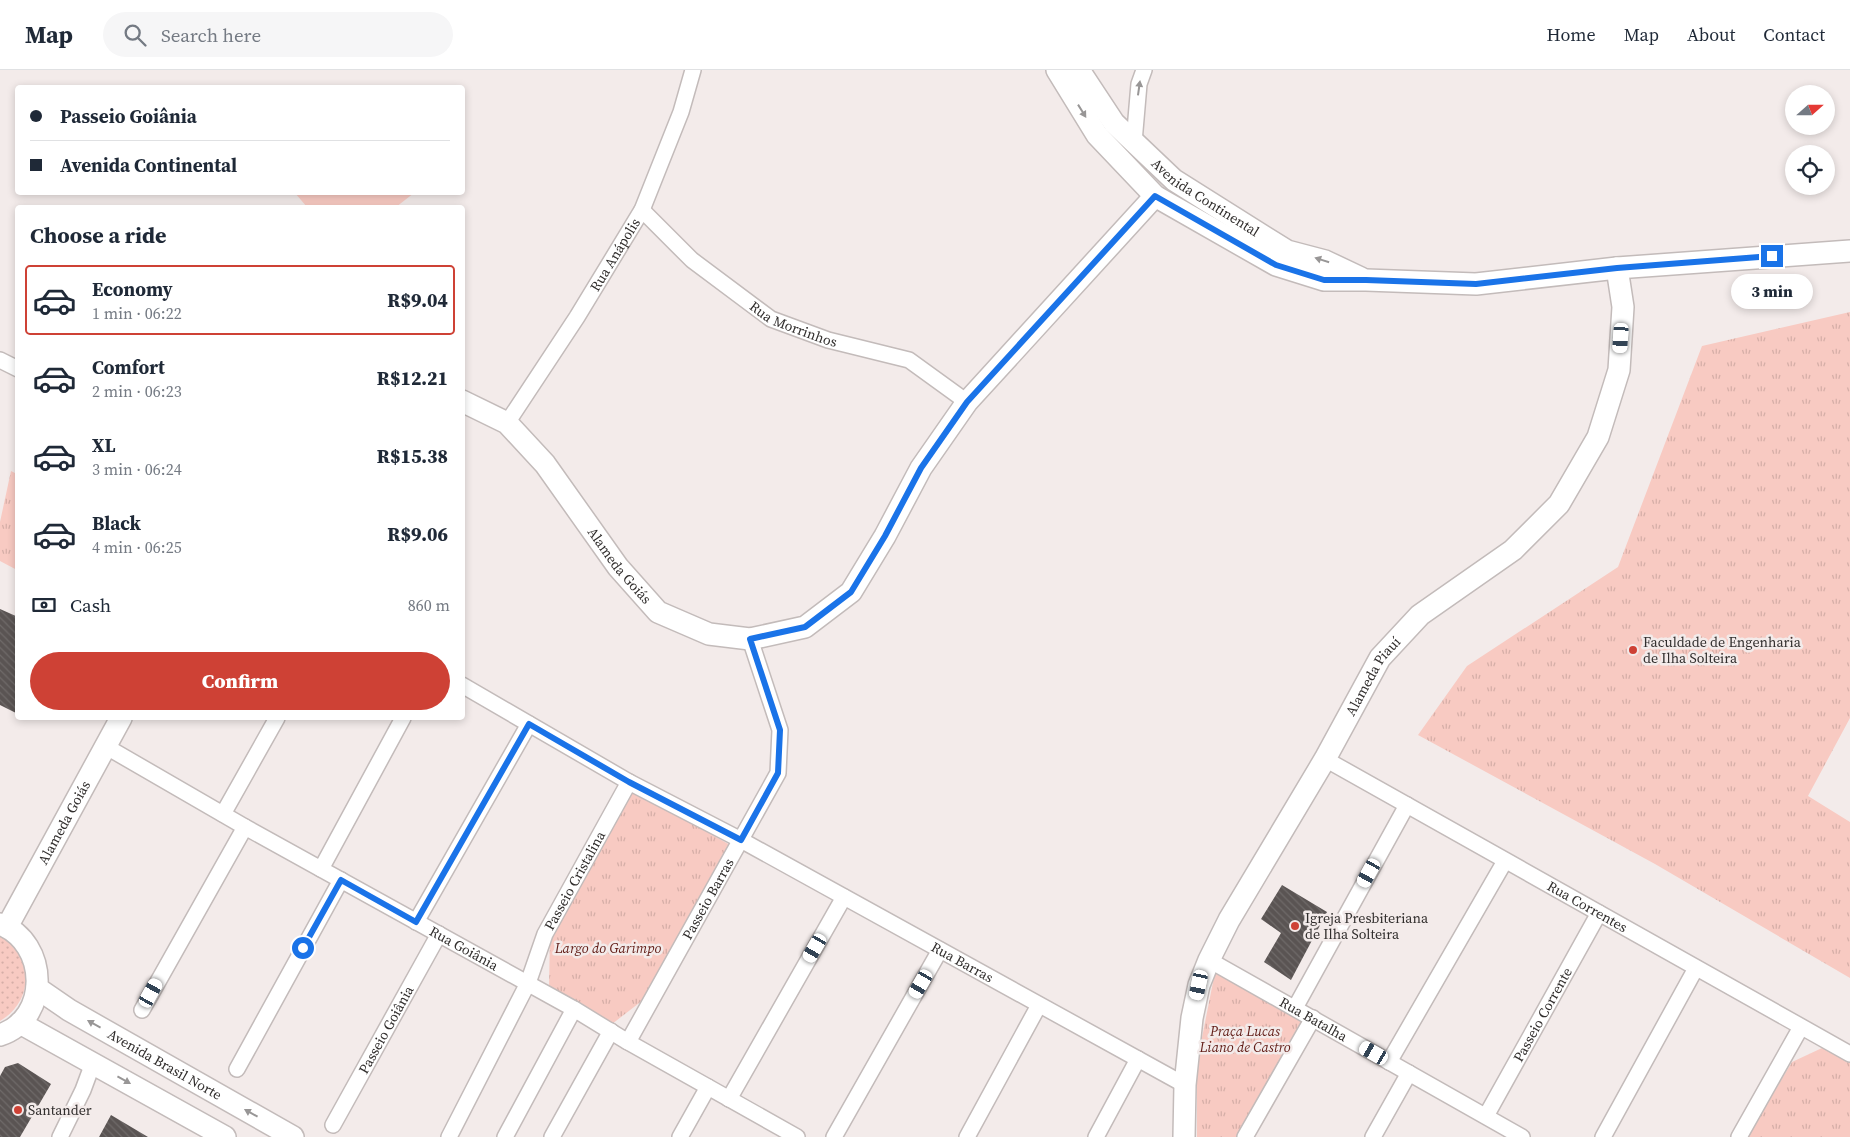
<!DOCTYPE html>
<html lang="en">
<head>
<meta charset="utf-8">
<style>
  body { margin:0; font-family:"Source Serif 4",serif; background:#f6f6f7; color:#1f2937; height:100vh; display:flex; flex-direction:column; font-size:19px; white-space:nowrap }
  * { box-sizing:border-box; margin:0 }
  p { font-size:16px; color:#747a83 }
  .icon { flex:none; width:28px; height:28px; fill:none; stroke:currentColor; stroke-width:2; stroke-linecap:round; stroke-linejoin:round }
  .map { position:relative; flex:1; overflow:hidden }
  .drawer { position:absolute; left:15px; top:135px; width:450px; height:515px; display:flex; flex-direction:column; background:#fff; border-radius:5px; box-shadow:0 2px 8px #0003 }
  .drawer>* { flex:none }
  .top-card { position:absolute; left:15px; top:15px; width:450px; height:110px; border-radius:5px; box-shadow:0 2px 8px #0003; display:grid; align-content:center; height:110px; padding:0 15px; background:#fff }
  .needle { width:32px; rotate:69deg }
  .tools { position:absolute; left:1785px; top:15px; display:grid; gap:10px }
  .tools a { display:grid; place-items:center; width:50px; height:50px; border-radius:50%; background:#fff; box-shadow:0 2px 8px #0003; font-size:25px }
  .end { position:absolute; width:22px; height:22px; margin:-11px; border:6px solid #1a73e8; background:#fff; box-shadow:0 0 0 2px #fff }
  .from { border-radius:50% }
  .bubble { position:absolute; height:35px; border-radius:18px; background:#fff; box-shadow:0 2px 8px #0003; font-size:16px; font-weight:800; line-height:35px; text-align:center }
  .car { position:absolute; width:15px; height:30px; margin:-15px -8px; border-radius:6px; box-shadow:0 0 4px 1px #0007; background:linear-gradient(#fff 24%,#345 0 40%,#fff 0 76%,#345 0 86%,#fff 0) }
  .top-card b { display:flex; align-items:center; gap:18px; height:48px; font-size:19px }
  .top-card b+b { border-top:1px solid #e0e1e3 }
  .top-card i { width:12px; height:12px; background:#1f2937 }
  ul { padding:0; list-style:none }
  li { display:flex; align-items:center; gap:15px; height:70px; margin:0 10px 8px; padding:0 5px; border:2px solid transparent; border-radius:5px }
  li div { flex:1 }
  li b { display:block; font-size:19px }
  li em { font-style:normal; font-weight:800 }
  li.selected { border-color:#ce4135 }
  li>.icon { width:45px; height:45px; stroke-width:1.5 }
  h2 { padding:0 15px; font-size:22px; line-height:60px }
  .pay { display:flex; align-items:center; gap:12px; height:55px; padding:0 15px; font-size:19px }
  .pay p { margin-inline-start:auto }
  .cta { display:flex; gap:10px; margin-top:auto; padding:10px 15px }
  .cta a { flex:1; height:58px; border-radius:30px; background:#ce4135; color:#fff; font-size:20px; font-weight:800; line-height:58px; text-align:center }
  header { display:flex; align-items:center; gap:30px; box-sizing:border-box; height:70px; padding:0 25px; background:#fff; border-bottom:1px solid #e0e1e3 }
  header strong { font-size:24px }
  nav { display:flex; gap:28px; margin-inline-start:auto; font-size:18px }
  .search { width:350px; height:45px; background:#f6f6f7; display:flex; align-items:center; gap:12px; box-sizing:border-box; padding:0 18px; border-radius:28px; color:#747a83; font-size:19px }
  .map>svg:first-child { display:block }
  .grass { fill:url(#grass-dots) }
  .park { fill:url(#park-tufts) }
  .garden { fill:#f8cac2 }
  .building { fill:url(#building-back-hatch) }
  .lines { fill:none; stroke-linecap:round; stroke-linejoin:round }
  .street-casing { stroke:#c3bbba; stroke-width:18 }
  .secondary-casing { stroke:#c3bbba; stroke-width:24 }
  .street { stroke:#fff; stroke-width:15 }
  .secondary { stroke:#fff; stroke-width:21 }
  .oneway { fill:#989696 }
  .route { stroke:#1a73e8; stroke-width:6 }
  .poi-dot { fill:#ce4135; stroke:#f3ebea; stroke-width:2 }
  .labels { text-anchor:middle; dominant-baseline:central; stroke-width:5; stroke-linejoin:round; paint-order:stroke }
  .street-label { font-size:14px; fill:#312e2d; stroke:#f3ebea }
  .poi-label { font-size:14px; fill:#312e2d; stroke:#f3ebea; text-anchor:start }
  .park-label { font-size:14px; font-style:italic; fill:#621d17; stroke:#f3ebea }
</style>
</head>
<body>
<header>
<strong>Map</strong>
<div class="search"><svg class="icon" aria-label="search" viewBox="0 0 24 24"><circle cx="10" cy="10" r="6"/><path d="M15 15l6 6"/></svg>Search here</div>
<nav><a>Home</a><a>Map</a><a>About</a><a>Contact</a></nav>
</header>
<div class="map">
<svg width="1850" height="1067" viewBox="0 0 1850 1067">
  <defs>
    <pattern id="grass-dots" width="8" height="8" patternUnits="userSpaceOnUse" patternTransform="scale(1.25)"><rect width="8" height="8" fill="#f8cac2"/><path d="M2 2h.1M6 6h.1" fill="none" stroke="#d5aea7" stroke-width="1.8" stroke-linecap="round"/></pattern>
    <pattern id="park-tufts" width="24" height="20" patternUnits="userSpaceOnUse" patternTransform="scale(1.25)"><rect width="24" height="20" fill="#f8cac2"/><path d="M3 7l-1-3M5 7V3M7 7l1-3M15 17l-1-3M17 17v-4M19 17l1-3" fill="none" stroke="#d5aea7"/></pattern>
    <pattern id="building-back-hatch" width="6" height="6" patternUnits="userSpaceOnUse" patternTransform="scale(1.25)"><rect width="6" height="6" fill="#5a5453"/><path d="M-1 5l2 2M0 0l6 6M5-1l2 2" fill="none" stroke="#6f6a69"/></pattern>
  </defs>
  <rect width="100%" height="100%" fill="#f3ebea"/>
  <!-- grass -->
  <path class="grass" d="M 0,865 C 35,885 34,931 0,951 Z"/>
  <!-- park -->
  <path class="park" d="M 1850,242 L 1850,648 L 1808,726 L 1850,752 L 1850,908 L 1655,794 L 1418,665 L 1467,596 L 1618,497 L 1702,276 Z
    M 11,401 L 17,404 L 17,500 L 0,491 L 0,452 Z
    M 632,719 L 730,775 L 647,927 L 612,954 L 549,917 L 550,866 Z
    M 1215,902 L 1302,952 L 1239,1067 L 1197,1067 L 1197,993 Z
    M 1822,978 L 1850,993 L 1850,1067 L 1747,1067 L 1792,992 Z"/>
  <!-- garden -->
  <path class="garden" d="M 295,123 L 414,123 L 396,137 L 307,137 Z"/>
  <!-- building -->
  <path class="building" d="M 0,539 L 18,547 L 18,644 L 0,635 Z
    M 1282,815 L 1327,842 L 1291,910 L 1264,892 L 1281,863 L 1261,849 Z
    M 18,993 L 51,1014 L 20,1067 L 0,1067 L 0,1006 L 5,997 Z
    M 111,1045 L 148,1067 L 99,1067 Z"/>
  <g class="lines">
    <defs>
      <g id="street">
        <path d="M 1134,72 L 1139,14 L 1144,0"/>
        <path id="s1" d="M 642,140 L 692,190 L 771,249 L 828,270 L 909,290 L 967,332"/>
        <path d="M 0,290 L 18,299"/>
        <path id="s2" d="M 507,353 L 577,247 L 642,140 L 681,42 L 693,0"/>
        <path id="s3" d="M 462,615 L 629,712 L 741,770 L 1185,1015"/>
        <path id="s4" d="M 105,676 L 245,757 L 574,939 L 628,972 L 797,1067"/>
        <path id="s5" d="M 1325,689 L 1850,984"/>
        <path d="M 223,744 L 277,648"/>
        <path d="M 321,799 L 403,648"/>
        <path d="M 416,852 L 529,654"/>
        <path id="s6" d="M 1209,890 L 1522,1067"/>
        <path d="M 1295,938 L 1407,735"/>
        <path d="M 142,940 L 245,757"/>
        <path id="s7" d="M 628,972 L 778,703 L 780,660 L 750,569"/>
        <path d="M 1389,992 L 1505,791"/>
        <path d="M 237,999 L 341,810"/>
        <path d="M 729,1029 L 844,827"/>
        <path id="s8" d="M 1486,1046 L 1599,843"/>
        <path id="s9" d="M 333,1055 L 439,864"/>
        <path d="M 60,1067 L 83,1020 L 93,993"/>
        <path id="s10" d="M 449,1067 L 528,913 L 545,864 L 629,712"/>
        <path d="M 505,1067 L 574,939"/>
        <path d="M 552,1067 L 611,961"/>
        <path d="M 680,1067 L 708,1017"/>
        <path d="M 834,1067 L 940,880"/>
        <path d="M 967,1067 L 1039,935"/>
        <path d="M 1096,1067 L 1138,989"/>
        <path d="M 1245,1067 L 1313,948"/>
        <path d="M 1373,1067 L 1409,1003"/>
        <path d="M 1603,1067 L 1696,898"/>
        <path d="M 1739,1067 L 1801,957"/>
      </g>
      <g id="secondary">
        <path d="M 1057,0 L 1097,65 L 1155,126 L 1276,195 L 1324,210 L 1366,210 L 1476,214 L 1617,198 L 1850,181"/>
        <path id="s11" d="M 1079,0 L 1114,53 L 1174,110 L 1287,181 L 1325,191 L 1361,208"/>
        <path id="s12" d="M 462,331 L 507,353 L 545,394 L 618,497 L 658,542 L 709,564 L 750,569 L 805,557 L 851,522 L 885,466 L 921,398 L 967,332 L 1155,126"/>
        <path d="M 0,854 C 49,873 50,949 0,965"/>
        <path id="s13" d="M 7,857 L 121,648"/>
        <path id="s14" d="M 37,918 L 69,940 L 293,1067"/>
        <path d="M 20,953 L 225,1067"/>
        <path id="s15" d="M 1184,1067 L 1185,1015 L 1192,948 L 1199,915 L 1209,890 L 1229,850 L 1325,689 L 1380,588 L 1420,545 L 1513,480 L 1559,434 L 1598,367 L 1619,300 L 1623,237 L 1617,198"/>
      </g>
    </defs>
    <!-- street casing -->
    <use href="#street" class="street-casing"/>
    <!-- secondary casing -->
    <use href="#secondary" class="secondary-casing"/>
    <!-- street -->
    <use href="#street" class="street"/>
    <!-- secondary -->
    <use href="#secondary" class="secondary"/>
  </g>
  <!-- one-way arrows -->
  <defs><path id="oneway-solid" d="M-6-.8H1V-3.2L6.5 0L1 3.2V.8H-6Z" transform="scale(1.25)"/></defs>
  <g class="oneway">
    <use href="#oneway-solid" transform="translate(1139 18) rotate(-82)"/>
    <use href="#oneway-solid" transform="translate(1082 41) rotate(58)"/>
    <use href="#oneway-solid" transform="translate(1322 190) rotate(-162)"/>
    <use href="#oneway-solid" transform="translate(94 954) rotate(-151)"/>
    <use href="#oneway-solid" transform="translate(124 1010) rotate(29)"/>
    <use href="#oneway-solid" transform="translate(251 1043) rotate(-151)"/>
  </g>
  <g class="lines">
    <!-- route -->
    <path class="route" d="M 303,878 L 341,810 L 416,852 L 529,654 L 629,712 L 741,770 L 778,703 L 780,660 L 750,569 L 805,557 L 851,522 L 885,466 L 921,398 L 967,332 L 1155,126 L 1276,195 L 1324,210 L 1366,210 L 1476,214 L 1617,198 L 1772,186"/>
  </g>
  <!-- markers -->
  <g class="poi-dot">
    <circle cx="1633" cy="580" r="5"/>
    <circle cx="1295" cy="856" r="5"/>
    <circle cx="18" cy="1040" r="5"/>
  </g>
  <g class="labels">
    <!-- street labels -->
    <g class="street-label">
      <text stroke="none"><textPath href="#s11" startOffset="182">Avenida Continental</textPath></text>
      <text stroke="none"><textPath href="#s2" startOffset="200">Rua Anápolis</textPath></text>
      <text stroke="none"><textPath href="#s1" startOffset="192">Rua Morrinhos</textPath></text>
      <text stroke="none"><textPath href="#s12" startOffset="232">Alameda Goiás</textPath></text>
      <text stroke="none"><textPath href="#s15" startOffset="508">Alameda Piauí</textPath></text>
      <text stroke="none"><textPath href="#s13" startOffset="119">Alameda Goiás</textPath></text>
      <text stroke="none"><textPath href="#s10" startOffset="286">Passeio Cristalina</textPath></text>
      <text stroke="none"><textPath href="#s7" startOffset="164">Passeio Barras</textPath></text>
      <text stroke="none"><textPath href="#s5" startOffset="301">Rua Correntes</textPath></text>
      <text stroke="none"><textPath href="#s4" startOffset="412">Rua Goiânia</textPath></text>
      <text stroke="none"><textPath href="#s3" startOffset="572">Rua Barras</textPath></text>
      <text stroke="none"><textPath href="#s8" startOffset="116">Passeio Corrente</textPath></text>
      <text stroke="none"><textPath href="#s6" startOffset="120">Rua Batalha</textPath></text>
      <text stroke="none"><textPath href="#s9" startOffset="109">Passeio Goiânia</textPath></text>
      <text stroke="none"><textPath href="#s14" startOffset="149">Avenida Brasil Norte</textPath></text>
    </g>
    <!-- poi labels -->
    <g class="poi-label">
      <text x="1643" y="572">Faculdade de Engenharia<tspan x="1643" dy="16">de Ilha Solteira</tspan></text>
      <text x="1305" y="848">Igreja Presbiteriana<tspan x="1305" dy="16">de Ilha Solteira</tspan></text>
      <text x="28" y="1040">Santander</text>
    </g>
    <!-- park labels -->
    <g class="park-label">
      <text x="608" y="878">Largo do Garimpo</text>
      <text x="1245" y="961">Praça Lucas<tspan x="1245" dy="16">Liano de Castro</tspan></text>
    </g>
  </g>
</svg>
<div class="tools">
<a><svg class="needle" viewBox="-14 -14 28 28"><path d="M0-13l5 13h-10z" fill="#e53935"/><path d="M0 13l5-13h-10z" fill="#747a83"/></svg></a>
<a><svg class="icon" aria-label="locate" viewBox="0 0 24 24"><circle cx="12" cy="12" r="6"/><path d="M12 2v4M12 18v4M2 12h4M18 12h4"/></svg></a>
</div>
<i class="end from" style="left:303px;top:878px"></i>
<i class="end" style="left:1772px;top:186px"></i>
<div class="bubble" style="left:1731px;top:204px;width:82px">3 min</div>
<i class="car" style="left:1621px;top:268px;rotate:184deg"></i>
<i class="car" style="left:1369px;top:803px;rotate:209deg"></i>
<i class="car" style="left:815px;top:878px;rotate:210deg"></i>
<i class="car" style="left:921px;top:914px;rotate:210deg"></i>
<i class="car" style="left:1199px;top:915px;rotate:192deg"></i>
<i class="car" style="left:151px;top:923px;rotate:29deg"></i>
<i class="car" style="left:1374px;top:983px;rotate:300deg"></i>
<div class="top-card">
<b><i class="from"></i>Passeio Goiânia</b>
<b><i></i>Avenida Continental</b>
</div>
<section class="drawer">
<h2>Choose a ride</h2>
<ul>
<li class="selected"><svg class="icon" aria-label="car" viewBox="0 0 24 24"><path d="M5 17H2v-5l4-1 3-4h7l3 4 3 1v5h-3M9 17h6M6 11h13"/><circle cx="7" cy="17" r="2"/><circle cx="17" cy="17" r="2"/></svg><div><b>Economy</b><p>1 min · 06:22</p></div><em>R$9.04</em></li>
<li><svg class="icon" aria-label="car" viewBox="0 0 24 24"><path d="M5 17H2v-5l4-1 3-4h7l3 4 3 1v5h-3M9 17h6M6 11h13"/><circle cx="7" cy="17" r="2"/><circle cx="17" cy="17" r="2"/></svg><div><b>Comfort</b><p>2 min · 06:23</p></div><em>R$12.21</em></li>
<li><svg class="icon" aria-label="car" viewBox="0 0 24 24"><path d="M5 17H2v-5l4-1 3-4h7l3 4 3 1v5h-3M9 17h6M6 11h13"/><circle cx="7" cy="17" r="2"/><circle cx="17" cy="17" r="2"/></svg><div><b>XL</b><p>3 min · 06:24</p></div><em>R$15.38</em></li>
<li><svg class="icon" aria-label="car" viewBox="0 0 24 24"><path d="M5 17H2v-5l4-1 3-4h7l3 4 3 1v5h-3M9 17h6M6 11h13"/><circle cx="7" cy="17" r="2"/><circle cx="17" cy="17" r="2"/></svg><div><b>Black</b><p>4 min · 06:25</p></div><em>R$9.06</em></li>
</ul>
<div class="pay"><svg class="icon" aria-label="cash" viewBox="0 0 24 24"><path d="M3 7h18v10H3z"/><circle cx="12" cy="12" r="2"/></svg>Cash<p>860 m</p></div>
<div class="cta"><a>Confirm</a></div>
</section>
</div>
</body>
</html>
